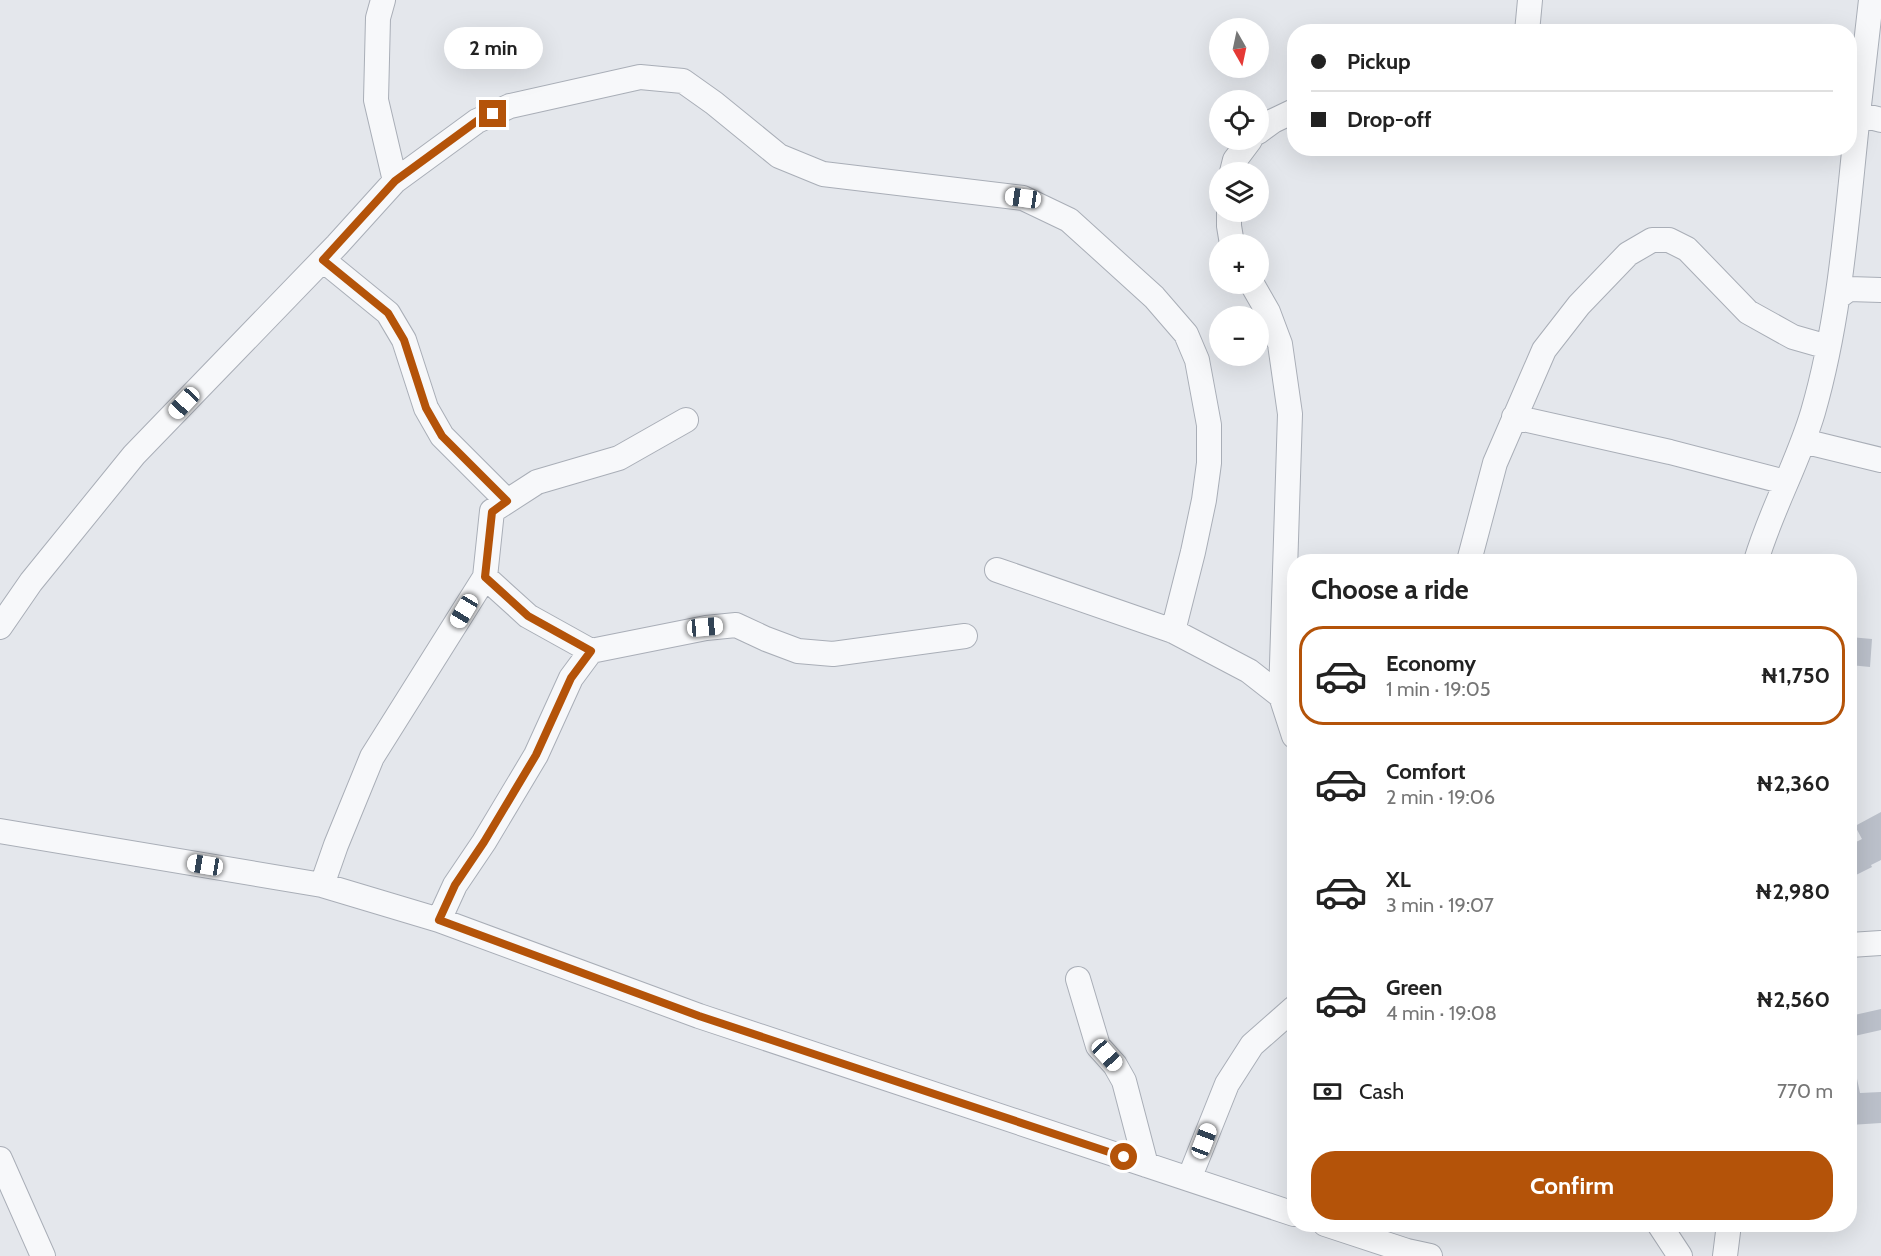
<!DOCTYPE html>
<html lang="en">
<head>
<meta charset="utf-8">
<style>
  body { margin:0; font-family:Cabin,sans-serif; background:#f2f2f2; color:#222; height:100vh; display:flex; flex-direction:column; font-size:22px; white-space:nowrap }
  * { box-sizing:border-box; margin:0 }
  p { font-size:20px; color:#767676 }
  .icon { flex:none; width:33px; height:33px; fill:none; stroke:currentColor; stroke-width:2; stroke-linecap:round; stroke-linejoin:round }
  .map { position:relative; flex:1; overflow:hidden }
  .drawer { position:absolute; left:1287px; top:554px; width:570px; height:678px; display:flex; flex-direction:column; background:#fff; border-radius:24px; box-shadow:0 6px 24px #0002 }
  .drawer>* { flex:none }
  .banner { position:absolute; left:1287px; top:24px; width:570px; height:132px; border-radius:24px; box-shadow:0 6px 24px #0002; display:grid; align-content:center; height:132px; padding:0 24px; background:#fff }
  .needle { width:39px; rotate:171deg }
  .buttons { position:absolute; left:1209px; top:18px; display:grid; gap:12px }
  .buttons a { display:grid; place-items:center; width:60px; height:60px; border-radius:50%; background:#fff; box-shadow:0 6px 24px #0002; font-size:30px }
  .end { position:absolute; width:27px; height:27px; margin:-14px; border:8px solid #b45309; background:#fff; box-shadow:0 0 0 3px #fff }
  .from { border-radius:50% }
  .bubble { position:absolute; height:42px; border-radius:21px; background:#fff; box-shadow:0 6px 24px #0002; font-size:20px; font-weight:700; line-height:42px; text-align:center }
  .car { position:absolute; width:18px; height:36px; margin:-18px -9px; border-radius:8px; box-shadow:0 0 4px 2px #0007; background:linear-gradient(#fff 24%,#345 0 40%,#fff 0 76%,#345 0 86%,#fff 0) }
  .banner b { display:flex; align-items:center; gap:21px; height:57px; font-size:22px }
  .banner b+b { border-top:2px solid #e0e0e0 }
  .banner i { width:15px; height:15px; background:#222 }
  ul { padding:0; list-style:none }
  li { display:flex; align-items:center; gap:18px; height:99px; margin:0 12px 9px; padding:0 12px; border:3px solid transparent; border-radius:24px }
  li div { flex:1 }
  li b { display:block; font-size:22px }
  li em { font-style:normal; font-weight:700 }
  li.on { border-color:#b45309 }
  li>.icon { width:54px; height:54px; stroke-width:1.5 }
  h2 { padding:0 24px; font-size:27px; line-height:72px }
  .pay { display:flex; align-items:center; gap:15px; height:66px; padding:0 24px; font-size:22px }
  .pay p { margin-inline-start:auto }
  .action { display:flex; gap:12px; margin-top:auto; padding:12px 24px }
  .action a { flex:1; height:69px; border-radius:24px; background:#b45309; color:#fff; font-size:24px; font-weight:700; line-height:69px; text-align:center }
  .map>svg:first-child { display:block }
  .building { fill:#bbc0ca }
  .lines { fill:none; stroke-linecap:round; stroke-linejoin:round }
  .minor-casing { stroke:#a9aeb7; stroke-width:26 }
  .minor { stroke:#f7f8fa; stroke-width:24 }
  .route { stroke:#b45309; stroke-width:8 }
</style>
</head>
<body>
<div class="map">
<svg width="1881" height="1256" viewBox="0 0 1881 1256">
  <rect width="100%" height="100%" fill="#e4e7ec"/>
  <!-- building -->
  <path class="building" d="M 1850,637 L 1872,639 L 1870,667 L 1850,665 Z
    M 1881,812 L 1881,860 L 1871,865 L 1872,867 L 1850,878 L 1850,845 L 1862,839 L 1855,826 Z
    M 1881,1009 L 1881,1030 L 1850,1037 L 1850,1016 Z
    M 1850,1069 L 1855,1069 L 1860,1093 L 1881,1092 L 1881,1123 L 1850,1125 Z"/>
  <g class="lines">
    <defs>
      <path id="minor" d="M 383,0 L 378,18 L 376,100 L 395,181
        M 1871,0 L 1858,114 L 1881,120
        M 1527,32 L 1530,0
        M 1258,132 L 1273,121 L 1294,111
        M 1232,172 L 1235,160 L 1250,140
        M 1229,212 L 1229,226 L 1232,244
        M 323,260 L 388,313 L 404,340 L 426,408 L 442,436 L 507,501
        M 1252,284 L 1268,312 L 1280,344 L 1290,414 L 1281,696
        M 1838,297 L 1849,289 L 1881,290
        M 1514,417 L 1670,452 L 1785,482
        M 1803,441 L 1881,460
        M 1469,561 L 1495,463 L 1544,350 L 1579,305 L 1628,254 L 1652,240 L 1669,240 L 1687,249 L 1748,312 L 1793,337 L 1828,347
        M 1756,561 C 1771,510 1798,463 1813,412 C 1841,315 1847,214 1858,114
        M 997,570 L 1173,631 L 1249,671 L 1281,696 L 1294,736
        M 485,577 L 528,616 L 591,651 L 706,628 L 736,625 L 766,639 L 798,651 L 833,654 L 965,636
        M 0,627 L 31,582 L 134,455 L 337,245 L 395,181 L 477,121 L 510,106 L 640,77 L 683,81 L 714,103 L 779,156 L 823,174 L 1023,198 L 1069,220 L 1154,297 L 1186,334 L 1197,360 L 1209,425 L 1209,463 L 1204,500 L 1193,552 L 1173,631
        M 0,831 L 322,885 L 439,920 L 699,1016 L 1294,1214
        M 322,885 L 336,845 L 372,757 L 485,577 L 492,511 L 537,482 L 619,458 L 686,420
        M 439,920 L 455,885 L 484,842 L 536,755 L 571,678 L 591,651
        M 1850,945 L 1881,943
        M 1078,979 L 1098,1046 L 1115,1065 L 1124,1081 L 1146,1165
        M 0,1159 L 43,1256
        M 1189,1179 L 1227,1084 L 1252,1045 L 1294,1008
        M 1325,1224 L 1407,1251 L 1430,1256
        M 1659,1224 L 1680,1256
        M 1725,1256 L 1729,1224"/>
    </defs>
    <!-- minor casing -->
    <use href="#minor" class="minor-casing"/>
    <!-- minor -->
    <use href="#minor" class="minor"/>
  </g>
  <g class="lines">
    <!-- route -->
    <path class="route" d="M 493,114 L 477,121 L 395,181 L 323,260 L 388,313 L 404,340 L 426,408 L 442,436 L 507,501 L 492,512 L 485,577 L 528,616 L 591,651 L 571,678 L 536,755 L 484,842 L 455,885 L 439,920 L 699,1016 L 1124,1157"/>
  </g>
</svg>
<div class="buttons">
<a><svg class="needle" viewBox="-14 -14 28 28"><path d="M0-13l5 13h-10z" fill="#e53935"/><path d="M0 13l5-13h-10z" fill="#767676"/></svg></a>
<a><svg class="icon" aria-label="locate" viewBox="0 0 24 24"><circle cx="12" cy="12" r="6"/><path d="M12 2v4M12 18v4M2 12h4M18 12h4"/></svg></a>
<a><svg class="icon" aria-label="layers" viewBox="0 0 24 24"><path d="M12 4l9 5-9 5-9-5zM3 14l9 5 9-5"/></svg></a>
<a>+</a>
<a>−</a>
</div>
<i class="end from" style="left:1124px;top:1157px"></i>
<i class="end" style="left:493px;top:114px"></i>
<div class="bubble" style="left:444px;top:27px;width:99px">2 min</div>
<i class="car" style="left:1023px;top:198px;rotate:278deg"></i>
<i class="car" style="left:184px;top:403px;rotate:223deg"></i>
<i class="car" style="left:464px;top:611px;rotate:211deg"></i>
<i class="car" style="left:705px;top:627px;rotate:85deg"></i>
<i class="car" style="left:205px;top:865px;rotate:279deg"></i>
<i class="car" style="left:1107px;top:1055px;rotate:138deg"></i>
<i class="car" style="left:1204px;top:1141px;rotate:21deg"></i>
<div class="banner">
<b><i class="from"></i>Pickup</b>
<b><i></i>Drop-off</b>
</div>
<section class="drawer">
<h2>Choose a ride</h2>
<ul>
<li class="on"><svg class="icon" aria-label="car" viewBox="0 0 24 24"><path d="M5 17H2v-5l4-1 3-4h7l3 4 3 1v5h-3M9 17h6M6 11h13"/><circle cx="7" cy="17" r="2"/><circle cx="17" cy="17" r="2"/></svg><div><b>Economy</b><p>1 min · 19:05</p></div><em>₦1,750</em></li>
<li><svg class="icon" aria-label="car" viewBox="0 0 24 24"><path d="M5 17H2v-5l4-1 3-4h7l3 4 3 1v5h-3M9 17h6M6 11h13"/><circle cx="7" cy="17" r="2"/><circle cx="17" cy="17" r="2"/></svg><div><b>Comfort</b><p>2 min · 19:06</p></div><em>₦2,360</em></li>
<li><svg class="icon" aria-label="car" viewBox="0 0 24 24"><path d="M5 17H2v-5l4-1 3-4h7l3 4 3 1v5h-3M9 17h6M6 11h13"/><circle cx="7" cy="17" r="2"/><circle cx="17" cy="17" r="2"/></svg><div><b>XL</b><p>3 min · 19:07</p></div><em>₦2,980</em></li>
<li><svg class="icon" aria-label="car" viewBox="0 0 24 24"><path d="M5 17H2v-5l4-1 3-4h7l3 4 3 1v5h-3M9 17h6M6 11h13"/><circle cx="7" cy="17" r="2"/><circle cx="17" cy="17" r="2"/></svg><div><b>Green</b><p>4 min · 19:08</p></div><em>₦2,560</em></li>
</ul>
<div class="pay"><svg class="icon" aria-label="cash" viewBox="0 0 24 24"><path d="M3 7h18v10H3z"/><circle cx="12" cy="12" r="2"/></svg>Cash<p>770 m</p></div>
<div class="action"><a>Confirm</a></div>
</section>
</div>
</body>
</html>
